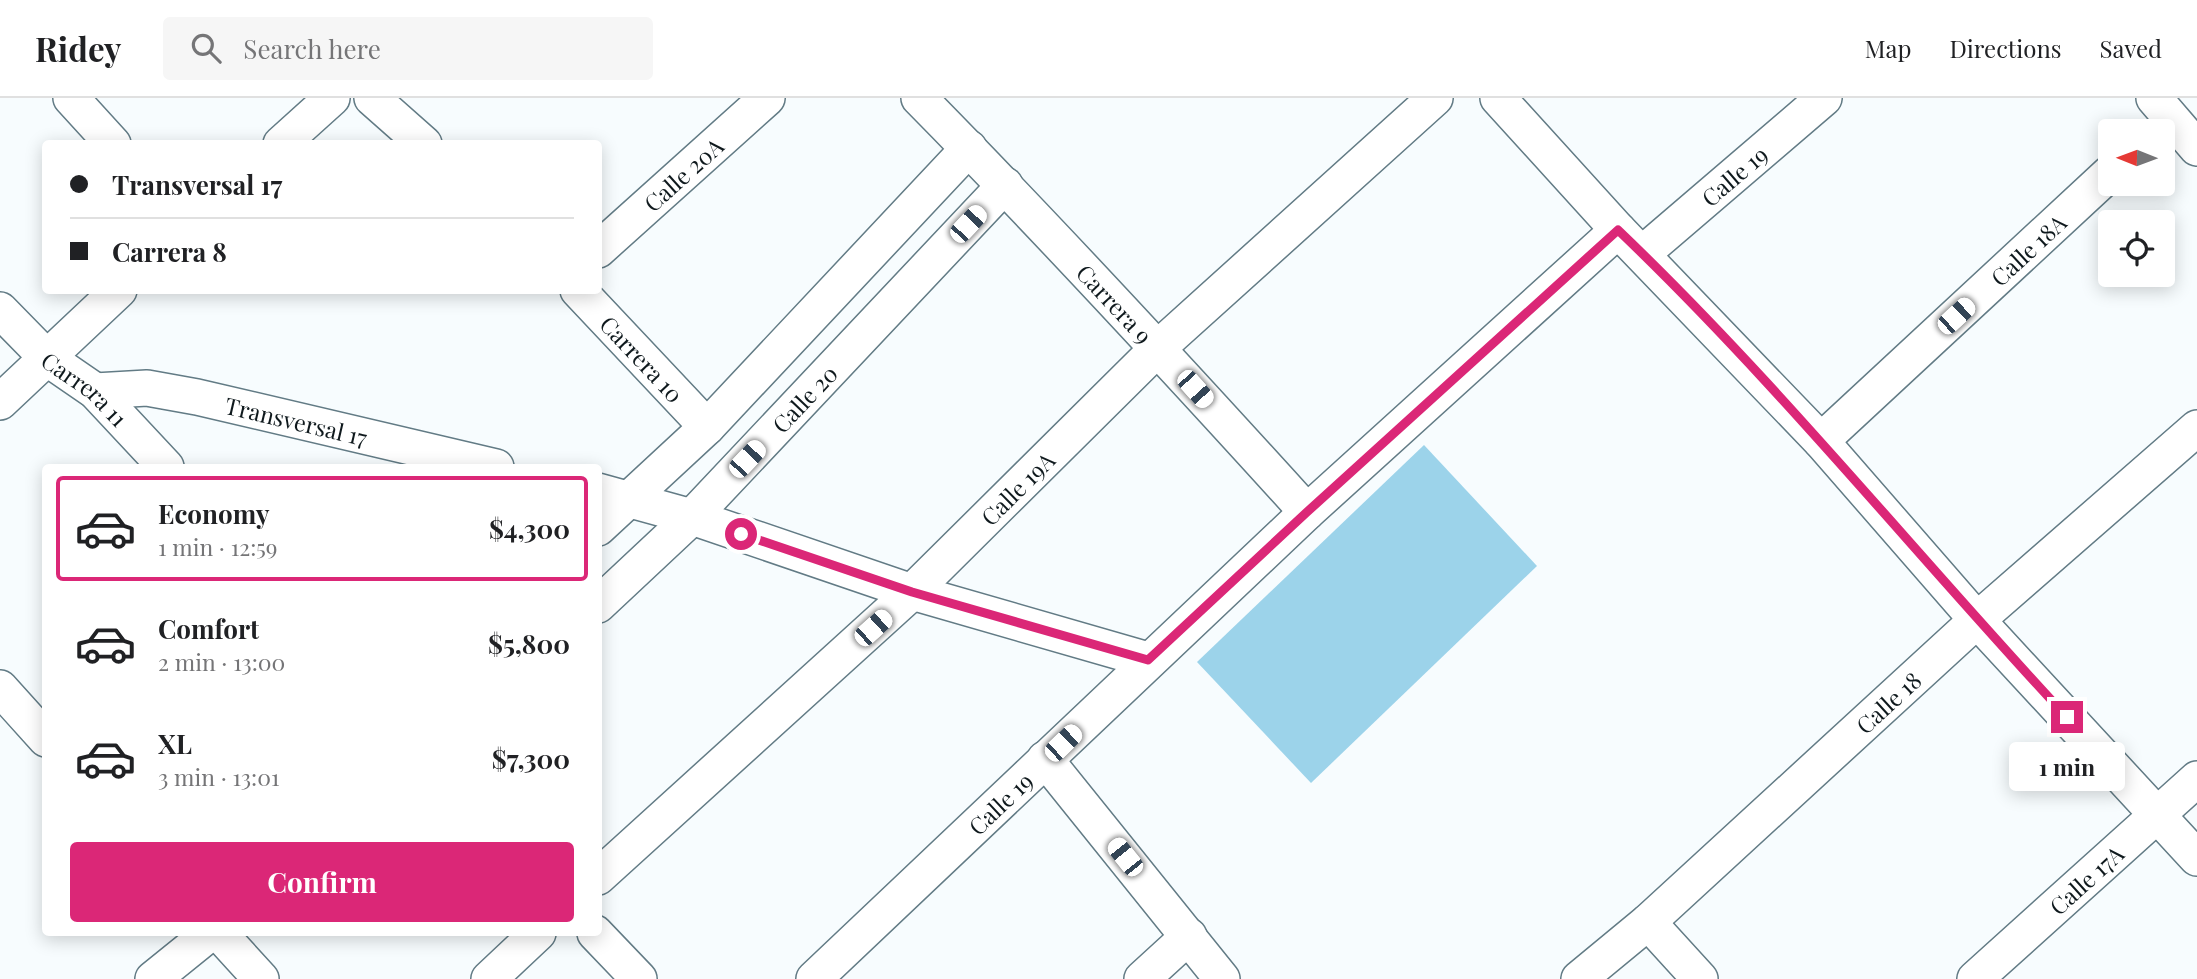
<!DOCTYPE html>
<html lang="en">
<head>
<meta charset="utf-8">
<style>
  body { margin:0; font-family:"Playfair Display",serif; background:#f6f6f6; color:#202124; height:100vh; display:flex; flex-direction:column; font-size:26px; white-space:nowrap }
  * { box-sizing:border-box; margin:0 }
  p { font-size:23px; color:#757577 }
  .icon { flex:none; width:38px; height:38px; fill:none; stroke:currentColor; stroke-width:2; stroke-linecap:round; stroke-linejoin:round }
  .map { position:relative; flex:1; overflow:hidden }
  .side { position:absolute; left:42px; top:366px; width:560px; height:472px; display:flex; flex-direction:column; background:#fff; border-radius:7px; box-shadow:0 4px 18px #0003 }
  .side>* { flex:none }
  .banner { position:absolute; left:42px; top:42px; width:560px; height:154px; border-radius:7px; box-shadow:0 4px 18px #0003; display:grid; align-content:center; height:154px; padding:0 28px; background:#fff }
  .needle { width:46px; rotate:271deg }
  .tools { position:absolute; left:2098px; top:21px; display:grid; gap:14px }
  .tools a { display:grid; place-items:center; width:77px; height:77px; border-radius:7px; background:#fff; box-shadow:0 4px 18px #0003; font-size:35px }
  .end { position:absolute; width:32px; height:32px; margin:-16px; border:9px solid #db2777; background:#fff; box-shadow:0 0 0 4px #fff }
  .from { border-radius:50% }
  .bubble { position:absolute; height:49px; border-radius:7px; background:#fff; box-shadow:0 4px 18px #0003; font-size:23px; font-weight:700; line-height:49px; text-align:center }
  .car { position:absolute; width:21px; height:42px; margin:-21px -10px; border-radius:9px; box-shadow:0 0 5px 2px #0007; background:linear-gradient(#fff 24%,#345 0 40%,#fff 0 76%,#345 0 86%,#fff 0) }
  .banner b { display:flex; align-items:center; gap:24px; height:66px; font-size:26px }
  .banner b+b { border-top:2px solid #e0e0e0 }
  .banner i { width:18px; height:18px; background:#202124 }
  ul { padding:12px 0 0; list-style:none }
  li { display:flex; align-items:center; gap:21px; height:105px; margin:0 14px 10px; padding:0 14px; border:4px solid transparent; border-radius:7px }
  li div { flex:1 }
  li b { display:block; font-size:26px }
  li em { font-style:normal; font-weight:700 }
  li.on { border-color:#db2777 }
  li>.icon { width:63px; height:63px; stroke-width:1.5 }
  .cta { display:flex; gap:14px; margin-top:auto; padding:14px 28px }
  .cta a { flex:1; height:80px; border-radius:7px; background:#db2777; color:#fff; font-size:28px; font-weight:700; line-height:80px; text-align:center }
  header { display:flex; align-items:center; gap:42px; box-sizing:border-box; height:98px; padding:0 35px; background:#fff; border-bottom:2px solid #e0e0e0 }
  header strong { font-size:33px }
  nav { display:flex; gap:38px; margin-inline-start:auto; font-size:24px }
  .search { width:490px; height:63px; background:#f6f6f6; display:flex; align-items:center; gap:18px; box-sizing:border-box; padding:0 24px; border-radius:7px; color:#757577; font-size:26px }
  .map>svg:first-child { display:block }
  .green { fill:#9cd3ea }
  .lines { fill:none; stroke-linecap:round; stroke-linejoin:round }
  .minor-casing { stroke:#627b85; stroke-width:38 }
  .minor { stroke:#fff; stroke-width:35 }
  .route { stroke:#db2777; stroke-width:9 }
  .labels { text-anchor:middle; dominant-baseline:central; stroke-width:5; stroke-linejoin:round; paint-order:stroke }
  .street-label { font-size:23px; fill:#0f191d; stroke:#fff }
</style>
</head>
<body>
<header>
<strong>Ridey</strong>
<div class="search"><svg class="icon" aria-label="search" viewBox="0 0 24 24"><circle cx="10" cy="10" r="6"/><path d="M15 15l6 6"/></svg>Search here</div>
<nav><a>Map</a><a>Directions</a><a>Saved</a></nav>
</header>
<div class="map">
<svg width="2197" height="881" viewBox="0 0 2197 881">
  <rect width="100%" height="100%" fill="#f7fcfe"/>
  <!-- green -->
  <path class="green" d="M 1424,347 L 1537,468 L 1311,685 L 1197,564 Z"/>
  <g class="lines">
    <defs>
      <g id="minor">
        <path d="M 71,0 L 113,46"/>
        <path d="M 372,0 L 424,46"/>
        <path id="s1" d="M 919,0 C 1052,135 1180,274 1307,414"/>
        <path d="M 1498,0 L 1618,132 L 1821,343 L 1977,522 L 2197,760"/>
        <path d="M 2154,0 L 2197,50"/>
        <path d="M 281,46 L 332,0"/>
        <path id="s2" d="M 598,152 L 767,0"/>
        <path id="s3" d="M 1642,156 L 1824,0"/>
        <path id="s4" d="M 578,192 L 707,329"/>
        <path id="s5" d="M 0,212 L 47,260 L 95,293 L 166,369"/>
        <path id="s6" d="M 95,293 L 147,290 L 197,299 L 496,369"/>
        <path d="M 0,304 L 119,192"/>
        <path id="s7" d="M 1821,343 L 2110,75"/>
        <path d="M 598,393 L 692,419 L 912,494 L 1148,562"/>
        <path d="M 598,430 L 707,329 L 969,50"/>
        <path id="s8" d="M 598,507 L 692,419 L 1005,87"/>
        <path d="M 0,590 L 46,641"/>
        <path d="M 1045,661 L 1222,881"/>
        <path id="s9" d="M 598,779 L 912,494 L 1158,250 L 1435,0"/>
        <path d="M 1648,824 L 1700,881"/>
        <path d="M 219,835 L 261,881"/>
        <path d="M 595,835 L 639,881"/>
        <path d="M 153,881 L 210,835"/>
        <path d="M 489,881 L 538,835"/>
        <path id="s10" d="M 814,881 L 1307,414 L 1618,132"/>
        <path d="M 1142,881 L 1189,838"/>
        <path id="s11" d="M 1579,881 L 1648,824 L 1977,522 L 2197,330"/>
        <path id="s12" d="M 1975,881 L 2197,681"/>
      </g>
    </defs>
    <!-- minor casing -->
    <use href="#minor" class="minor-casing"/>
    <!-- minor -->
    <use href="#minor" class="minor"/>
  </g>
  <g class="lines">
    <!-- route -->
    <path class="route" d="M 741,436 L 912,494 L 1148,562 L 1307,414 L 1618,132 C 1778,285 1917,458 2067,619"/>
  </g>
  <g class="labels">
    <!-- street labels -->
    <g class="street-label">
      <text stroke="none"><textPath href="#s2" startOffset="114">Calle 20A</textPath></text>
      <text stroke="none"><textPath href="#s3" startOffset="121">Calle 19</textPath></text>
      <text stroke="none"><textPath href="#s7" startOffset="282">Calle 18A</textPath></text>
      <text stroke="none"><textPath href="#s1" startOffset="284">Carrera 9</textPath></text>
      <text stroke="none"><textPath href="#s4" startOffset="94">Carrera 10</textPath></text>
      <text stroke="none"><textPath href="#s5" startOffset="116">Carrera 11</textPath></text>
      <text stroke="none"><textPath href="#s8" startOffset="292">Calle 20</textPath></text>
      <text stroke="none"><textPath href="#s6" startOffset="205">Transversal 17</textPath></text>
      <text stroke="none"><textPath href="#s9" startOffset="572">Calle 19A</textPath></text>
      <text stroke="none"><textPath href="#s11" startOffset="415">Calle 18</textPath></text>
      <text stroke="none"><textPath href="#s10" startOffset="256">Calle 19</textPath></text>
      <text stroke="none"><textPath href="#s12" startOffset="149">Calle 17A</textPath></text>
    </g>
  </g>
</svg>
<div class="tools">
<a><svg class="needle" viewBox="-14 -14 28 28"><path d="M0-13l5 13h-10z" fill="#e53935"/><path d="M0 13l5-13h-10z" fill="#757577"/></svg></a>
<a><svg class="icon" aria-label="locate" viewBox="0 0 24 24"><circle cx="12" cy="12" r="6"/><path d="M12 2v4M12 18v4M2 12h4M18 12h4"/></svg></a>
</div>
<i class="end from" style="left:741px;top:436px"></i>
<i class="end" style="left:2067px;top:619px"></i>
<div class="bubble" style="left:2009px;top:644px;width:116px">1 min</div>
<i class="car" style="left:968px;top:126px;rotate:43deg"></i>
<i class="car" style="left:1956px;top:218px;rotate:47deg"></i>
<i class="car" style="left:1195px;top:291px;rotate:138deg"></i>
<i class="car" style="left:747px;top:361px;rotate:43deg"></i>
<i class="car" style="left:873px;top:530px;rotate:48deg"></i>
<i class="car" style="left:1063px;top:645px;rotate:46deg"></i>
<i class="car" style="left:1125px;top:759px;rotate:321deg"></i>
<div class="banner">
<b><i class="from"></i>Transversal 17</b>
<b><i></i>Carrera 8</b>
</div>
<section class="side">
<ul>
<li class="on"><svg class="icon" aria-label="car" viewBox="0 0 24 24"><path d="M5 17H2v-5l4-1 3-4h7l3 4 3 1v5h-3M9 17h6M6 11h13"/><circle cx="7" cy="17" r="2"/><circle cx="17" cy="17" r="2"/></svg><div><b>Economy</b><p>1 min · 12:59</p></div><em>$4,300</em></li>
<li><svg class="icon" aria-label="car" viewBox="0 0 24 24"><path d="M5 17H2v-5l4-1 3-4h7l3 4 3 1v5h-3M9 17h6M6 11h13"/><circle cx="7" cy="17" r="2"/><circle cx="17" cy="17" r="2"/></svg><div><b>Comfort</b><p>2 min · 13:00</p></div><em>$5,800</em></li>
<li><svg class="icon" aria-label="car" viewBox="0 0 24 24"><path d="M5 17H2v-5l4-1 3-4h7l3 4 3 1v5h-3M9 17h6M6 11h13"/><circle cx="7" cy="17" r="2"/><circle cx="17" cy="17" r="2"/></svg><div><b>XL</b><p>3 min · 13:01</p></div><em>$7,300</em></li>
</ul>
<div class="cta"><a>Confirm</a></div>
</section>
</div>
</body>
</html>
